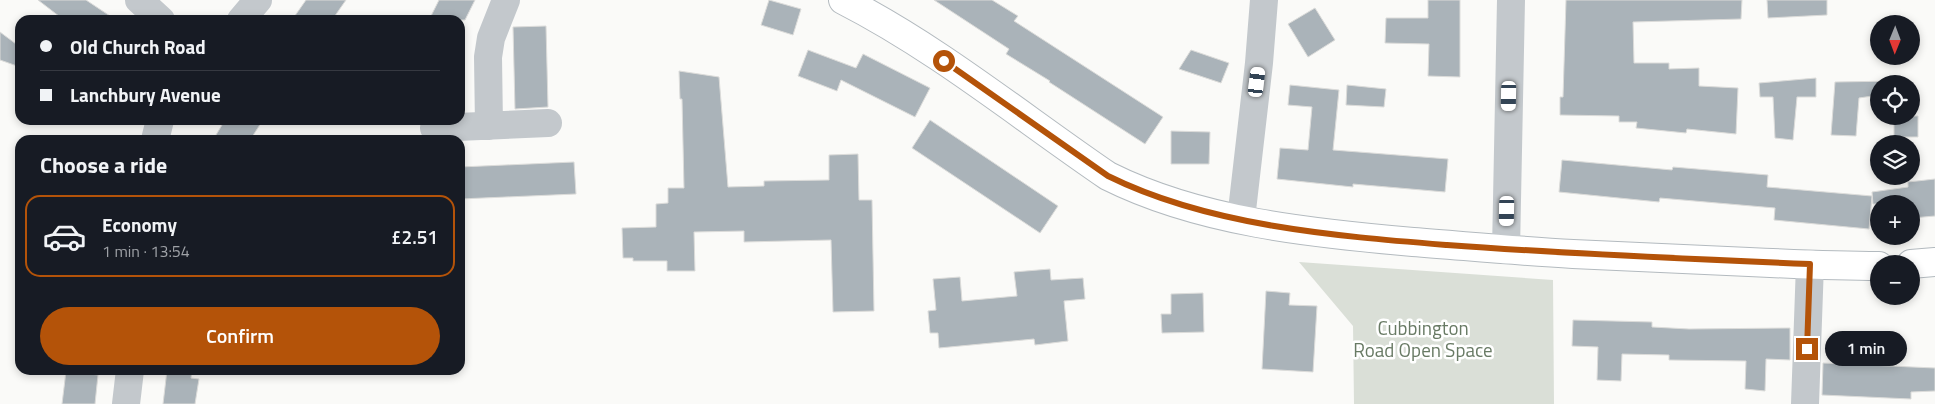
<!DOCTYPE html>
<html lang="en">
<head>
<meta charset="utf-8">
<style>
  body { margin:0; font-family:"Titillium Web",sans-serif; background:#20242c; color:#f1f3f6; height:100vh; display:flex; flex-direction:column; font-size:19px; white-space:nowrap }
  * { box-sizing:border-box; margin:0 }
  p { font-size:16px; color:#9ea1a6 }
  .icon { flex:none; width:28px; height:28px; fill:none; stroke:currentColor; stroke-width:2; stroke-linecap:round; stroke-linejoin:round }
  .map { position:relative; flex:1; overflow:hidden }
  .side { position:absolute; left:15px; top:135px; width:450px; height:240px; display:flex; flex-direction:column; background:#171b24; border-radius:15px; box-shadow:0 2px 8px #0003 }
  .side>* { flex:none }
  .banner { position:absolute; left:15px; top:15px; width:450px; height:110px; border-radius:15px; box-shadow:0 2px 8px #0003; display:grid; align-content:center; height:110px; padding:0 25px; background:#171b24 }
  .needle { width:32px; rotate:181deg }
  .tools { position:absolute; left:1870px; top:15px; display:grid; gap:10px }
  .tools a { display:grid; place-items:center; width:50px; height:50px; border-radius:50%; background:#171b24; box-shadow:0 2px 8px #0003; font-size:25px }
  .end { position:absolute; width:22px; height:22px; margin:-11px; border:6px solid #b45309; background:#fff; box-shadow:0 0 0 2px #fff }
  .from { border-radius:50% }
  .bubble { position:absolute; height:35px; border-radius:18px; background:#171b24; box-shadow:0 2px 8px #0003; font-size:16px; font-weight:600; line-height:35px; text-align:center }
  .car { position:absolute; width:15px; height:30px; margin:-15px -8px; border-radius:6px; box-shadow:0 0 4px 1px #0007; background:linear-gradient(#fff 24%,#345 0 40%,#fff 0 76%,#345 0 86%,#fff 0) }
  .banner b { display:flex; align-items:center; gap:18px; height:48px; font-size:19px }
  .banner b+b { border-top:1px solid #363941 }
  .banner i { width:12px; height:12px; background:#f1f3f6 }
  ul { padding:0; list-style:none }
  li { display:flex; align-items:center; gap:15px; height:82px; margin:0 10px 8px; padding:0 15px; border:2px solid transparent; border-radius:15px }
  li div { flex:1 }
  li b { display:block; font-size:19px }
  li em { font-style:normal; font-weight:600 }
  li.selected { border-color:#b45309 }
  li>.icon { width:45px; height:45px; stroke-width:1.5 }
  h2 { padding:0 25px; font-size:22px; line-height:60px }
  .primary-button { display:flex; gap:10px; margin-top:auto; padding:10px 25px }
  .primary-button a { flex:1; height:58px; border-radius:30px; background:#b45309; color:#fff; font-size:20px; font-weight:600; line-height:58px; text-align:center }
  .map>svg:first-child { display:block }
  .green { fill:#dadfd7 }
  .building { fill:#aab3b9; stroke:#dcdcda }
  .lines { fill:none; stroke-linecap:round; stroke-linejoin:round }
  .secondary-casing { stroke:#b3babf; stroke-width:30 }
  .minor { stroke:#c3c8cc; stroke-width:28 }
  .tertiary { stroke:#c3c8cc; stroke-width:28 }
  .secondary { stroke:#fff; stroke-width:28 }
  .route { stroke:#b45309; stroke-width:6 }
  .labels { text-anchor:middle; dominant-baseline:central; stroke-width:5; stroke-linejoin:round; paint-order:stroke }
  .park-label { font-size:19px; fill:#687a64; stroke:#fff }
</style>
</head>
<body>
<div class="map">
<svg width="1935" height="404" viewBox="0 0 1935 404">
  <rect width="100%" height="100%" fill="#fafaf8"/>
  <!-- green -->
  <path class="green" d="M 1299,262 L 1553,280 L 1554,404 L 1354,404 L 1353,326 Z"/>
  <!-- building -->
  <path class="building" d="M 38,0 L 86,0 L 116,20 L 64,20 Z
    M 306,0 L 346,0 L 332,20 L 292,20 Z
    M 439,0 L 475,0 L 465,20 L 429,20 Z
    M 769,0 L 801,9 L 793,35 L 761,25 Z
    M 934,0 L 992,0 L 1018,16 L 1014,21 L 1163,117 L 1145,144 L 1049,82 L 1050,81 L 1006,54 L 1009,49 Z
    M 1428,0 L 1460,0 L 1460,77 L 1428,76 L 1429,44 L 1385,43 L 1386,18 L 1428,18 Z
    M 1566,0 L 1742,0 L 1741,19 L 1633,22 L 1634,63 L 1669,63 L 1669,69 L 1699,68 L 1699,86 L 1738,88 L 1736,134 L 1687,129 L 1686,133 L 1636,128 L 1637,122 L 1619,122 L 1619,116 L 1560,115 L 1560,97 L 1563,97 Z
    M 1767,0 L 1827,0 L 1827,15 L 1768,18 Z
    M 1315,8 L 1335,40 L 1308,57 L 1288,24 Z
    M 546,26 L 548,107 L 515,109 L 513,27 Z
    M 0,32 L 20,47 L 20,67 L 0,60 Z
    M 808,50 L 856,68 L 863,54 L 930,88 L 915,117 L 841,80 L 837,91 L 798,76 Z
    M 1191,50 L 1229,63 L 1221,83 L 1179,69 Z
    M 679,71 L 719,77 L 728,187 L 764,186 L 764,181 L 829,180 L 829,155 L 858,154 L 859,200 L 872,200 L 874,311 L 833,312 L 831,240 L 744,242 L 744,231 L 694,232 L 695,271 L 667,271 L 667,261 L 633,261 L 633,258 L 623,258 L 622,228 L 656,227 L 656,204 L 668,203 L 668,188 L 684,188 L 682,99 L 680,99 Z
    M 1816,78 L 1816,97 L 1797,97 L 1793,140 L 1775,138 L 1773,97 L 1760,97 L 1759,83 Z
    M 1895,81 L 1895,84 L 1879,84 L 1879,95 L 1859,98 L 1856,136 L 1831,135 L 1835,82 Z
    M 1290,85 L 1339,90 L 1333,150 L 1448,159 L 1445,192 L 1353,184 L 1353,187 L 1277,179 L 1280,148 L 1308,150 L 1312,107 L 1288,105 Z
    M 1347,85 L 1386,89 L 1384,107 L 1346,105 Z
    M 1894,116 L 1918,116 L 1918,137 L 1894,137 Z
    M 225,120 L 263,120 L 250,140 L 213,140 Z
    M 930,120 L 1058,206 L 1040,233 L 912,148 Z
    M 1171,131 L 1210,132 L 1209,164 L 1171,164 Z
    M 1562,160 L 1672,170 L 1673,167 L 1768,175 L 1767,187 L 1872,196 L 1869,229 L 1774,220 L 1775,208 L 1660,198 L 1659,202 L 1559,192 Z
    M 574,162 L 576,194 L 460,199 L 460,167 Z
    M 1935,179 L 1935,216 L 1912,218 L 1911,204 L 1873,204 L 1872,192 L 1908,187 L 1908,182 Z
    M 1050,269 L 1051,280 L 1083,278 L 1085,299 L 1064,301 L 1068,341 L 1035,345 L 1034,339 L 939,348 L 938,333 L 930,333 L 928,311 L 936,310 L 933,279 L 960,277 L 962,301 L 1017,296 L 1014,272 Z
    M 1266,291 L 1290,293 L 1289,305 L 1317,306 L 1313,372 L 1262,369 Z
    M 1203,293 L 1204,332 L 1162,333 L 1161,314 L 1171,314 L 1171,294 Z
    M 1573,320 L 1652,322 L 1652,327 L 1689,329 L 1790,328 L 1790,360 L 1766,359 L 1765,391 L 1745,389 L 1746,361 L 1669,360 L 1669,355 L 1622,354 L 1621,381 L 1597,380 L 1598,347 L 1572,346 Z
    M 1823,363 L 1935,368 L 1935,391 L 1911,392 L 1911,399 L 1822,395 Z
    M 167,370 L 192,370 L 191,378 L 199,379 L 195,404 L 163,404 Z
    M 66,371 L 98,375 L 95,404 L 62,404 Z"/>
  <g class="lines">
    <defs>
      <path id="secondary" d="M 843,0 C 937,48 1020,116 1108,176 C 1200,222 1311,233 1413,242 C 1466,246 1519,251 1573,254 C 1632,257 1691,259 1749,262 C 1792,264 1836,266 1879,266
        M 1911,264 L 1935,262"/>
    </defs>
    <!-- secondary casing -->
    <use href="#secondary" class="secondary-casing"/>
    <!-- minor -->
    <path class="minor" d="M 139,0 L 161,20
      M 241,20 L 258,0
      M 489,126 L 488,57 L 491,38 L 506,0
      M 434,128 L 548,123
      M 155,140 L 160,120
      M 1241,219 L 1259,63 L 1264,0
      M 126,404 L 130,370
      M 1805,404 L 1810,264"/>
    <!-- tertiary -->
    <path class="tertiary" d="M 1506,250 L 1511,0"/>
    <!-- secondary -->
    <use href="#secondary" class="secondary"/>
  </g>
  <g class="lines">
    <!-- route -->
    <path class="route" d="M 944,61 L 1108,176 C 1209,226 1335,236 1447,245 C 1568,254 1689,259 1810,264 L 1807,349"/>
  </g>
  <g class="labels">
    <!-- park labels -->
    <g class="park-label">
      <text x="1423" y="327">Cubbington<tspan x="1423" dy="22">Road Open Space</tspan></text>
    </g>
  </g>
</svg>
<div class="tools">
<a><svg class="needle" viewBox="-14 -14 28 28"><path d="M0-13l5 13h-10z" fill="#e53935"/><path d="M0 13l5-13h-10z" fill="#9ea1a6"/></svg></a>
<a><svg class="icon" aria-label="locate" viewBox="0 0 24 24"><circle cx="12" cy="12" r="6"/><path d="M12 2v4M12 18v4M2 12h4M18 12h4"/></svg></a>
<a><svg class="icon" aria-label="layers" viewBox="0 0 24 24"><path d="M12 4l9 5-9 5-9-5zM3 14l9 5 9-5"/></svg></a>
<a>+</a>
<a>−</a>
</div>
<i class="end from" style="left:944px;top:61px"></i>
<i class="end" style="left:1807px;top:349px"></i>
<div class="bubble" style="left:1825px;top:331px;width:82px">1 min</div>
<i class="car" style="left:1257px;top:82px;rotate:7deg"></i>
<i class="car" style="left:1509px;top:96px;rotate:181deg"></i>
<i class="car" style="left:1507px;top:211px;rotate:181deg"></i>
<div class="banner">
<b><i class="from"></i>Old Church Road</b>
<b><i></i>Lanchbury Avenue</b>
</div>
<section class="side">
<h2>Choose a ride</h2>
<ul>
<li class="selected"><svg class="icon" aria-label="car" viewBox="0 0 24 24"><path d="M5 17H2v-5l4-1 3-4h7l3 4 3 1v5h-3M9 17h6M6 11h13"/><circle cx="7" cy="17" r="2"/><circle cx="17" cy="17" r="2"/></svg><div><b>Economy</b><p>1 min · 13:54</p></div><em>£2.51</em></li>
</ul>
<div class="primary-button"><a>Confirm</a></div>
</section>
</div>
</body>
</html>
